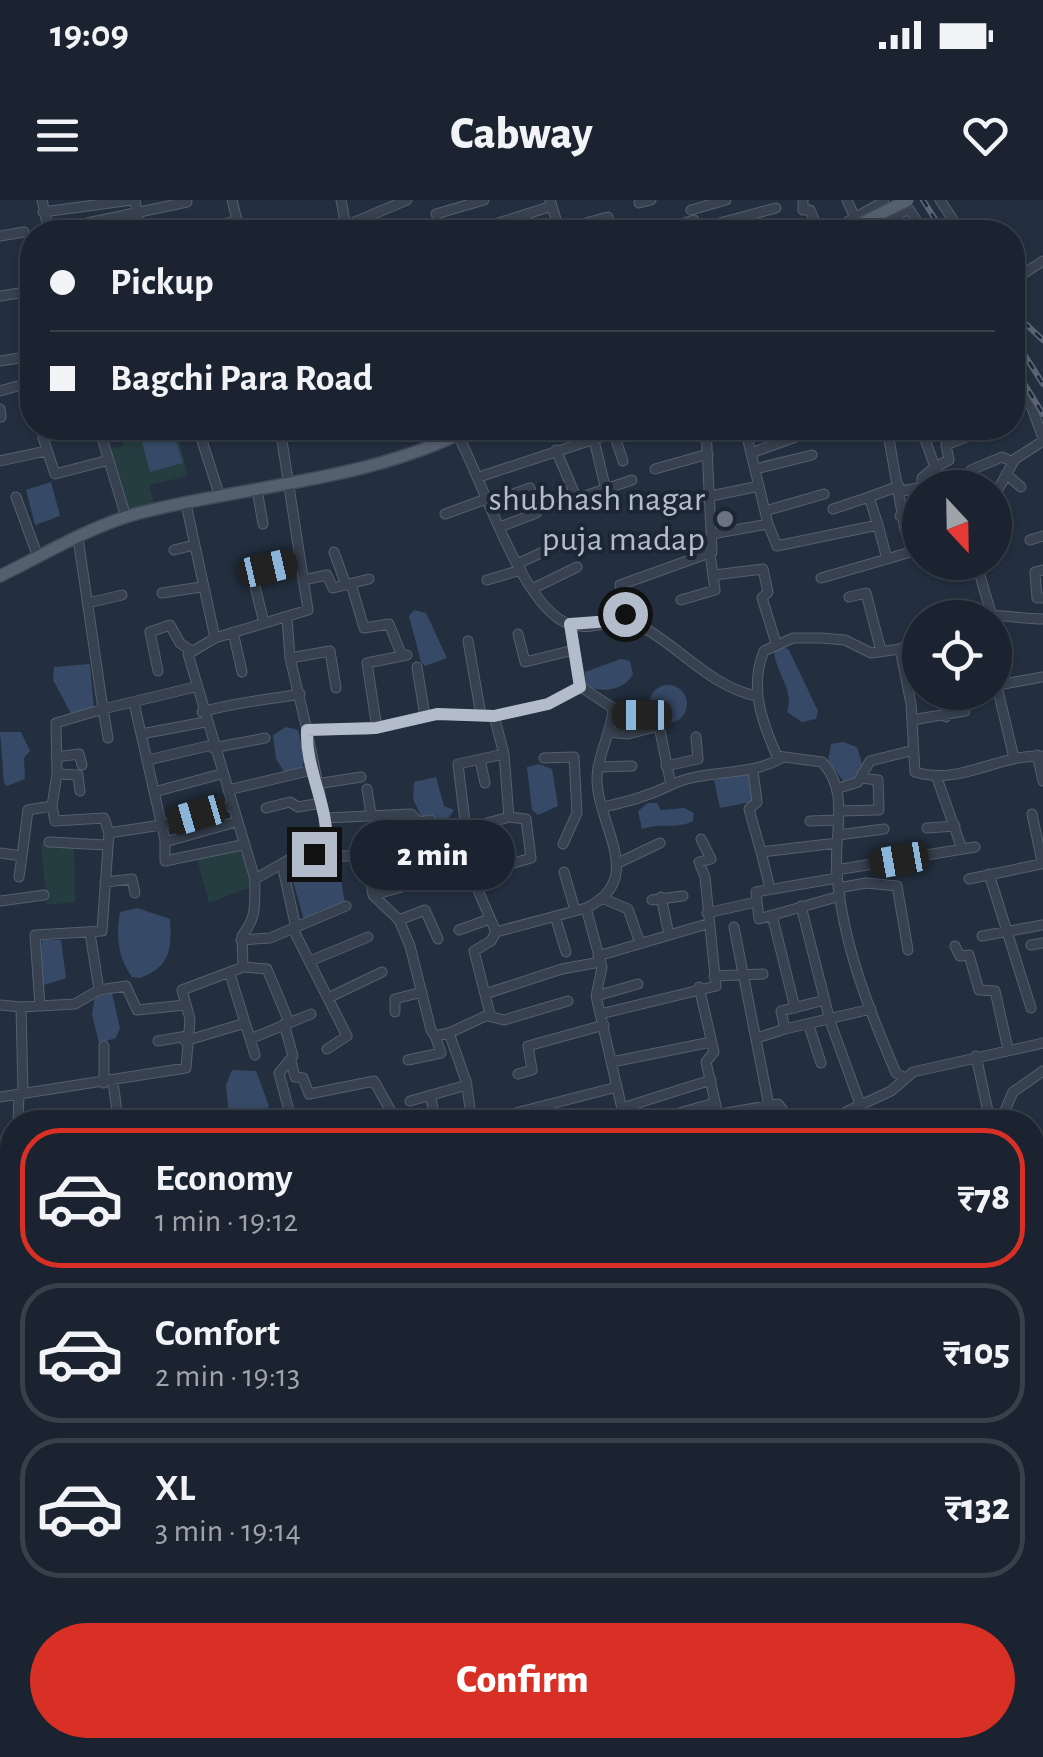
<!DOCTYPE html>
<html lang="en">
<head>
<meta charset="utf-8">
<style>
  body { margin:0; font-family:"Alegreya Sans",sans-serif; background:#272f3b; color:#f1f3f6; height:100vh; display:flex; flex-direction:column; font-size:38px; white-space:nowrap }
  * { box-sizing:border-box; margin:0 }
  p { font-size:32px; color:#9fa4aa }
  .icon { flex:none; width:55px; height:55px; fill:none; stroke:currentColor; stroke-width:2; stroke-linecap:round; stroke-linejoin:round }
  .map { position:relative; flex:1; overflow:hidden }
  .drawer { position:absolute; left:0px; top:910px; width:1045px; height:648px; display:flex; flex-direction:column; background:#1a232f; border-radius:40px 40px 0 0; box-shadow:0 2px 8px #0004,0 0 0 2px #38404b }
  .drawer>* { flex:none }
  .banner { position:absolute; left:20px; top:20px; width:1005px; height:220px; border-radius:40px; box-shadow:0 2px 8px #0004,0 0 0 2px #38404b; display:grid; align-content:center; height:220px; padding:0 30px; background:#1a232f }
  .needle { width:65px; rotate:158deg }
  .buttons { position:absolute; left:902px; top:270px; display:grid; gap:20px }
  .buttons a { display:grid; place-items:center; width:110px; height:110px; border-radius:50%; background:#1a232f; box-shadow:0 2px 8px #0004,0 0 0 2px #38404b; font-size:50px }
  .end { position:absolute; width:45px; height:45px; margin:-22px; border:12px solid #b3bcca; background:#111; box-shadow:0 0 0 5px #111 }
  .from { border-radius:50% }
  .bubble { position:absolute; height:70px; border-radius:35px; background:#1a232f; box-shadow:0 2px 8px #0004,0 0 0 2px #38404b; font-size:32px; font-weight:800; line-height:70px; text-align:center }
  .car { position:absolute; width:30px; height:60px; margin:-30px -15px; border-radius:12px; box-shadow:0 0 8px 2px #0007; background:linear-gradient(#222 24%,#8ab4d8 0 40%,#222 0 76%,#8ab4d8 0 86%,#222 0) }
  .banner b { display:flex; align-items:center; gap:35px; height:95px; font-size:38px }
  .banner b+b { border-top:2px solid #38404b }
  .banner i { width:25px; height:25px; background:#f1f3f6 }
  ul { padding:18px 0 0; list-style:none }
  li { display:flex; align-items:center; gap:30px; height:140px; margin:0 20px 15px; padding:0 10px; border:5px solid #38404b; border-radius:40px }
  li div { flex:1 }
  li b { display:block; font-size:38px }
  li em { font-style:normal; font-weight:800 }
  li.selected { border-color:#d93025 }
  li>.icon { width:90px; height:90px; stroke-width:1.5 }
  .button { display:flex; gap:20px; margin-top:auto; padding:20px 30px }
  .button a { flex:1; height:115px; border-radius:60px; background:#d93025; color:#fff; font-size:40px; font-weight:800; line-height:115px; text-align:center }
  .status { display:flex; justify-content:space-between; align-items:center; height:70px; padding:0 50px; background:#1a232f; direction:ltr }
  .status svg { height:28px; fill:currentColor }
  header { display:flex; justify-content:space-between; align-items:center; height:130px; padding:0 30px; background:#1a232f; font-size:45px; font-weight:800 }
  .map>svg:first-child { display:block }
  .green { fill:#253d40 }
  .water { fill:#364a67 }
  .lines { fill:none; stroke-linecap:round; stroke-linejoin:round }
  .stream { stroke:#364a67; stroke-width:2.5 }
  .minor-casing { stroke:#555f6d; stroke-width:11 }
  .major-casing { stroke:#404a58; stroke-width:14 }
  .minor { stroke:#37414f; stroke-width:9 }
  .major { stroke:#55606f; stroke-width:11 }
  .rail-casing { stroke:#596576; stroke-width:6 }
  .rail { stroke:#1c2634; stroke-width:2.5; stroke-dasharray:8; stroke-linecap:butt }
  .major-bridge-casing { stroke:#404a58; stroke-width:14; stroke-linecap:butt }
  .major-bridge { stroke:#55606f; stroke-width:11 }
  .route { stroke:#b3bcca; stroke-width:12 }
  .worship-dot { fill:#6b7280; stroke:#1c2634; stroke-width:4 }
  .labels { text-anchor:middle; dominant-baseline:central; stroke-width:8; stroke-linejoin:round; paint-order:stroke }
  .poi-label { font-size:35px; fill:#b3bcca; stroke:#1c2634; text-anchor:end }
</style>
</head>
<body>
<div class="status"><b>19:09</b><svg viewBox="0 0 49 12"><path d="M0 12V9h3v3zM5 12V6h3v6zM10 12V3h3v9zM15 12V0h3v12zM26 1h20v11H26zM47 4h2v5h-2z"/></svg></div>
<header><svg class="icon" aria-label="menu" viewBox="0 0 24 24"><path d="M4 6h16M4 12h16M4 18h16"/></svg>Cabway<svg class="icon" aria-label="heart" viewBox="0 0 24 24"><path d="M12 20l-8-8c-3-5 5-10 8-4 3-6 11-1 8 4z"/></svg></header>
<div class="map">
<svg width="1043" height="1557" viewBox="0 0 1043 1557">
  <rect width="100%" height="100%" fill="#232f3f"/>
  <!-- green -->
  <path class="green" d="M 119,228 L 176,228 L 188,276 L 149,285 L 155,307 L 126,316 L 107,250 L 123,246 Z
    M 444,637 L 454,675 L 438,682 L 409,682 L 400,647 Z
    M 41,644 L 74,645 L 75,702 L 47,705 Z
    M 239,649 L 254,681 L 251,687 L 209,703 L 197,659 Z"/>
  <!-- water -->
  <path class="water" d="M 138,228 L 172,228 L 183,263 L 150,272 Z
    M 51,282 L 60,316 L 35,325 L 26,290 Z
    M 414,410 L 426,413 L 447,458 L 425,466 L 421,462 L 409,416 Z
    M 782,446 L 789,450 L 818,511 L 816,519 L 802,522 L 787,512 C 795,489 775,473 774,450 Z
    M 621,459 L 630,461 L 633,475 C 622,491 603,493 586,486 L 585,472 Z
    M 90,464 L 94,509 L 73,517 L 53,480 L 54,467 Z
    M649 504a19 19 0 1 1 38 0a19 19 0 1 1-38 0Z
    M 286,527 L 298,530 L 305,559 L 301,569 L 285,573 L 276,559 L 273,535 Z
    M 0,532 L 21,532 L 30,551 L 24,558 L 25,579 L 7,586 L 4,583 Z
    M 843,542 L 857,547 L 863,567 L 858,576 L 844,582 L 828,561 L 831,544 Z
    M 539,564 L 552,569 L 558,606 L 538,615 L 532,610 L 527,567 Z
    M 750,574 L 756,601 L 720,608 L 714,580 Z
    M 436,577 L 444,606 L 454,610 L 448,619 L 421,616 L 413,599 L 414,582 Z
    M 648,603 L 657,603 L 661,610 L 684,608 L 694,613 L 693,621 C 675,630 660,622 642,629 L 638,611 Z
    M 338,662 L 345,703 L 304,720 L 291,674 Z
    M 137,708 L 170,719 C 172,750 170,767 140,778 L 132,777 C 117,756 116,735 120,712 Z
    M 42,740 L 61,740 L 66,778 L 44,785 L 39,779 Z
    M 112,793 L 120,828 L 116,838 L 99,843 L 92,814 L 95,797 Z
    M 232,870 L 256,871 L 269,906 L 255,921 L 235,922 L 229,917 L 226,885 Z"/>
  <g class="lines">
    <!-- stream -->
    <path class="stream" d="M 1032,1449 L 1043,1440
      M 675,1545 L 679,1557
      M 868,1557 L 869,1545
      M 894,1557 L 914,1545"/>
    <defs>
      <path id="minor" d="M 42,0 L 49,32
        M 135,0 L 140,32
        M 232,0 L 240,32
        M 341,0 L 347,32
        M 550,0 L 560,32
        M 803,0 L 803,10 L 810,10 L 819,32
        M 847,0 L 855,18
        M 940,0 L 961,32
        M 639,3 L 651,0
        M 691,10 L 726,0
        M 43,12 L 132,0
        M 436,14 L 484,0
        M 345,26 L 407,0
        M 697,29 L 776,8
        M 559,30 L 608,17
        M 49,31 L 187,2
        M 185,32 L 237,21
        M 457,32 L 469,32
        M 498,32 L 495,24 L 552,6
        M 656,32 L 694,20
        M 829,32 L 883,2 L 895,17
        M 866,32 L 909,9 L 924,32
        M 0,36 L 24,32
        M 1012,81 L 1043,61
        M 0,96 L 32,91
        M 0,161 L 32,156
        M 1012,175 L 1032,208 L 1043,238
        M 0,191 L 32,182
        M 0,209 L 1,217
        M 99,228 L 126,317
        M 198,228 L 220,297
        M 454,228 C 481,274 520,407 569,424 C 596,434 615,410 651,432 C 686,454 714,487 756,496
        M 557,228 L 558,228
        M 745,228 L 768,324 L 777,346 L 878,325 L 887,359 L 920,349
        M 887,228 L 905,330 L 920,325
        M 240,230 L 250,228
        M 613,231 L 623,261
        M 593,236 L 606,290
        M 837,236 L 865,228
        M 43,238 L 55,274 L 109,260
        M 923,238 L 960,228
        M 556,250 L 576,297
        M 751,253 L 821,228
        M 0,261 L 46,251
        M 655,269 L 708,254
        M 755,269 L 812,255
        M 971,270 L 1002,257 L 1013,262
        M 1006,274 L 1021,287
        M 479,277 L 628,228
        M 942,288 L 935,267 L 949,260 L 946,245 L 989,228
        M 257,290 L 263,324
        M 898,292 L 922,287 L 922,278 L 935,267 L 921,228
        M 995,295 L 1015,259 L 1043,241
        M 711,296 L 759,286
        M 16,297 L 38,357
        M 491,302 L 530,288 L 536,313 L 500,327
        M 186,304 L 215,438
        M 671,304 L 711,295
        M 555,306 L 632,280
        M 833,309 L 869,297
        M 765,311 L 824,294
        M 445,314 L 489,298
        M 900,316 L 920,310
        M 878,325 L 869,297 L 899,286
        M 712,334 L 768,324
        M 1030,340 L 1043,336
        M 174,350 L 194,345
        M 334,352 L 346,385
        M 976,362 L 991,413
        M 517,364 L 558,345
        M 268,368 L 300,360
        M 1043,370 L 1035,372 L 1037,398 L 1043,398
        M 714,375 L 763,369 L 768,392 L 762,398 L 776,443
        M 821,378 L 887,359
        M 303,380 L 327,375 L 333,388 L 369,379
        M 487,380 L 521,370
        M 254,382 L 264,423
        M 351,384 L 364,428 L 389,424 L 402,456
        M 532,389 L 577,367
        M 162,393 L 201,387
        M 849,397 L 866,393 L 881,451
        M 681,400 L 715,390 L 710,354
        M 88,403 L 122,395
        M 287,418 L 290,458 L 307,530 L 369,529 L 437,514 L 494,516 L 548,504 L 581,487
        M 970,418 C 994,412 1018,419 1043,419
        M 624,420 L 620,385 L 712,352 L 706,228
        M 570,424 L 581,487 L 613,508 C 612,532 598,553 597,577 C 596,625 648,679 586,708 L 602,767 L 596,796 L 625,922
        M 233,432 L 242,472
        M 518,434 L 525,462 L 574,450
        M 468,441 L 481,515
        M 900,449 L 911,504 L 915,572 C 960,586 998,554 1043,556
        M 290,458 L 330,451 L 336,488
        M 417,467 L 425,516
        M 158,471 L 150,432 L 170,425 L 180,443 L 190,450
        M 995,478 L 1014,558
        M 998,485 L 1043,477
        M 945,492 L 946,517
        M 134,503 L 165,640 L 165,661 L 242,645
        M 202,512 C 236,502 266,500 300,494
        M 613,515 L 643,515 L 659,526 L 671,585
        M 494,516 L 504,554 L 509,617 L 526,619 L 531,658 L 494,669 L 488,682 L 477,688 L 496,732
        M 912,520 L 965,511 L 965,492
        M 377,528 L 367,463 L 407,455
        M 608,532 L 628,534 L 659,526
        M 141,534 L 205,522
        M 108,538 L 103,509 L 195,487
        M 213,548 L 265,538
        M 1037,555 L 1043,581
        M 56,557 L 79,554 L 82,565
        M 544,558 L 574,557 L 577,613 L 563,644
        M 148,560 L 212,545
        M 480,560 L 485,583
        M 666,566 L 698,559 L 696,537
        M 598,567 L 632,566
        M 753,570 L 757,602 L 749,609 L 761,652
        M 57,574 L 78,575 L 80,591
        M 937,578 L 962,649
        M 316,584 L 361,577
        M 839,588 L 858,582 L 870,561 L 910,551
        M 367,589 L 371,614
        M 228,590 L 312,570
        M 154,592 L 221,574
        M 52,606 L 55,621 L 104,618 L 109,633
        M 604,607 C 629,601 649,596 671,585 C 704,569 747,577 780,559
        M 266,608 L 290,602 L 298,607 L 321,603
        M 839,611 L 879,610 L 878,580 L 861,578
        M 1032,614 L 1041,657
        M 325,618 L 411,614 L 419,622 L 431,620
        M 810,621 L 839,620
        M 927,628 L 955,626
        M 466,630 L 458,564 L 504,554
        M 838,635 L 884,629
        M 421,641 L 509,617
        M 49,642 L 106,645
        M 165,642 L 236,622
        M 326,649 L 341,656 L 366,656 L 373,695 L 399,720 L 410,746 L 431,830 L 435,836 L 449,833
        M 0,653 L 22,656 L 28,610 L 52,606 L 57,574 L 56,523 L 103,509 L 78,338
        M 282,664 L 296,728
        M 616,664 L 660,643
        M 836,670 L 975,647
        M 564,672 L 575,710
        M 989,674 L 1031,808
        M 19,677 L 22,656
        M 837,678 L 756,692 L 759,719 L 840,696
        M 255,679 L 188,454 L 215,438 L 308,410 L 280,228
        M 969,679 L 1041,664 L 1043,656
        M 105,682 L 132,679 L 135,693
        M 770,688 L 761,652 L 837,643
        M 838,688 L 866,683 L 897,686 L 908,750
        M 373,695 L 452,673 L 443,636
        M 661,697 L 669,735
        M 604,699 L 628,709 L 640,743
        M 652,700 L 683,696
        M 0,701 L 44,695
        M 801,706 L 830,821 L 860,904
        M 707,713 L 756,702
        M 772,715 L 795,808
        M 555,716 L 566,752
        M 399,720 L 425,710 L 438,739
        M 734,727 L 769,906
        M 293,729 L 347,836 L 327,849
        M 459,730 L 487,720
        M 90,733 L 99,790
        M 982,736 L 1043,725
        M 241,740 L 270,738 L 346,706
        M 1031,745 L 1043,743
        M 955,746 L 960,756 L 969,755 L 979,790 L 995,791 L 1008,849
        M 598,756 L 707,724
        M 310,761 L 368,737
        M 243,767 L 267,769 L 289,822
        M 230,774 L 255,855
        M 714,776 L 763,774
        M 699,787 L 714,852 L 706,862 L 716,906
        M 485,794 L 562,769 L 600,762
        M 596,796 L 638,784
        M 328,798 L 382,772
        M 825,800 L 781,811 L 785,829 L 871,809
        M 0,805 L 21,807 L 23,892
        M 40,806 L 35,735 L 102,731 L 109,633 L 161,625 L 233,605
        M 21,807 L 75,804 L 99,790 L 126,786 L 137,810 L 185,805
        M 395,812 L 395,799 L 422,792
        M 600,814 L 716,786 L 705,677 L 699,662 L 711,659 L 701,639
        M 488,816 L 504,820 L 568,801
        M 284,824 L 293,856 L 279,873 L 292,922
        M 809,826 L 821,863
        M 757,838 L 785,829
        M 250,839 L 311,814
        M 158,841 L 187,836
        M 185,841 L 242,824
        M 104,846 L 104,883
        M 976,856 L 989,916
        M 408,860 L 441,853 L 435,836
        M 291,861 L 295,877 L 303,878 L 309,894 L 374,881 L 397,922
        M 612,862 L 711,842
        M 518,874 L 532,870 L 528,846 L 604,825
        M 903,877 L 896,873 C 869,810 842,742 837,673 C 833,634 851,593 822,562 L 777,556 C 762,522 749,487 764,451 L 793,438 L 821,438 L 845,440 L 871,453 L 900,449 L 920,438
        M 113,882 L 118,919 L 149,922
        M 430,895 L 434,912
        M 0,897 L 186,868 L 190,819 L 182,790 L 243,767 L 242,736 C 258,715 254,705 255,679 L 290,659 L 326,649 L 326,624 L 307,530
        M 410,901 L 467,885
        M 622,908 L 711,880
        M 18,922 L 19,894
        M 472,922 L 466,881 L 449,833 L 490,814 L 474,751 L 491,741 L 496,732 L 586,708
        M 480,922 L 617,887
        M 647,922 L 711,904 L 721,914 L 778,904 L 792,922
        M 824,922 L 891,891 L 913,872 L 1043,843
        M 1000,922 L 1013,892 L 1043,871
        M 12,951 L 12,967
        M 0,994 L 12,1000
        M 0,1031 L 12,1003
        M 0,1055 L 12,1088
        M 0,1259 L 12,1258
        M 0,1303 L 12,1303
        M 1032,1304 L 1043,1303
        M 0,1358 L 12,1355
        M 0,1377 L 12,1388
        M 12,1481 L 6,1486 L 12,1526
        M 17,1545 L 18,1557
        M 80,1545 L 83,1557
        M 150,1545 L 152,1557
        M 204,1545 L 204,1547
        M 267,1545 L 268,1557
        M 763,1545 L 763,1553
        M 117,1557 L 124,1556
        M 371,1557 L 384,1545
        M 858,1557 L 860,1545"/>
      <path id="major" d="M 0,376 C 45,354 91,326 139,313 C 248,285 370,281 471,228"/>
    </defs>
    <!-- minor casing -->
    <use href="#minor" class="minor-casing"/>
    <!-- major casing -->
    <use href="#major" class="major-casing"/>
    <!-- minor -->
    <use href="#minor" class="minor"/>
    <!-- major -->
    <use href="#major" class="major"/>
    <defs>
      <path id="rail" d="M 923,0 L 943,32
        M 1012,111 L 1043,140
        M 1012,135 L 1043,184
        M 1012,164 L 1043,214"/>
    </defs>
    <!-- rail casing -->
    <use href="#rail" class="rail-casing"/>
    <!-- rail -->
    <use href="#rail" class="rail"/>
    <defs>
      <path id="major-bridge" d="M 844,32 L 908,0"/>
    </defs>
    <!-- major-bridge casing -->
    <use href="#major-bridge" class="major-bridge-casing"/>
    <!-- major-bridge -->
    <use href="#major-bridge" class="major-bridge"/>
  </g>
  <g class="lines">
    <!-- route -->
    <path class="route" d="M 314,654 L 326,650 C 331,609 305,571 307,530 L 376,528 L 437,514 L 494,516 L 548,504 L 580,487 L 570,424 L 624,420 L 625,414"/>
  </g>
  <!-- markers -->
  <circle class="worship-dot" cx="725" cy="319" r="10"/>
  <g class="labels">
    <!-- poi labels -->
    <g class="poi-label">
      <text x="705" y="299">shubhash nagar<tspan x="705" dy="40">puja madap</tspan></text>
    </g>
  </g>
</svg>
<div class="buttons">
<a><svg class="needle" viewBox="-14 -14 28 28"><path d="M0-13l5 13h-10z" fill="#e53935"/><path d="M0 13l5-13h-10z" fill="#9fa4aa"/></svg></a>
<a><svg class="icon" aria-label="locate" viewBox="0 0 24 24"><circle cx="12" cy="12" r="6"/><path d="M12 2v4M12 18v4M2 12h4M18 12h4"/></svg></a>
</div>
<i class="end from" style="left:625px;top:414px"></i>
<i class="end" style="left:314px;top:654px"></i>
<div class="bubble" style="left:350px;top:620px;width:165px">2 min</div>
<i class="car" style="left:268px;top:368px;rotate:77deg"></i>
<i class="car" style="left:642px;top:515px;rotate:270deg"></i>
<i class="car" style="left:197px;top:615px;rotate:254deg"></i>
<i class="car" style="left:899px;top:660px;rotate:260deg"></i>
<div class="banner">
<b><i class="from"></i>Pickup</b>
<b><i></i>Bagchi Para Road</b>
</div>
<section class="drawer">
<ul>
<li class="selected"><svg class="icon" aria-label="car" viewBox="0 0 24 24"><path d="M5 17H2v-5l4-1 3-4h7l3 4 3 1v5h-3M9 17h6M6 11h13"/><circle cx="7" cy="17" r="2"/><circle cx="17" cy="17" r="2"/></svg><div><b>Economy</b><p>1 min · 19:12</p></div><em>₹78</em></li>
<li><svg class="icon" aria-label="car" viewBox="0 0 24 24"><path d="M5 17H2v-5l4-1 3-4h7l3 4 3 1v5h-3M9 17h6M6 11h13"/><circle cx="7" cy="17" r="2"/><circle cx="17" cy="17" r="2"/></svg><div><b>Comfort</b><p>2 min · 19:13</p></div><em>₹105</em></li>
<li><svg class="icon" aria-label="car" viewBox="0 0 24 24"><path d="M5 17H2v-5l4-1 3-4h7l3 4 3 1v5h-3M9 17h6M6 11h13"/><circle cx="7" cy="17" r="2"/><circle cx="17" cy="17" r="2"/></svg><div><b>XL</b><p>3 min · 19:14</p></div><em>₹132</em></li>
</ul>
<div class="button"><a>Confirm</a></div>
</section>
</div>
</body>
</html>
